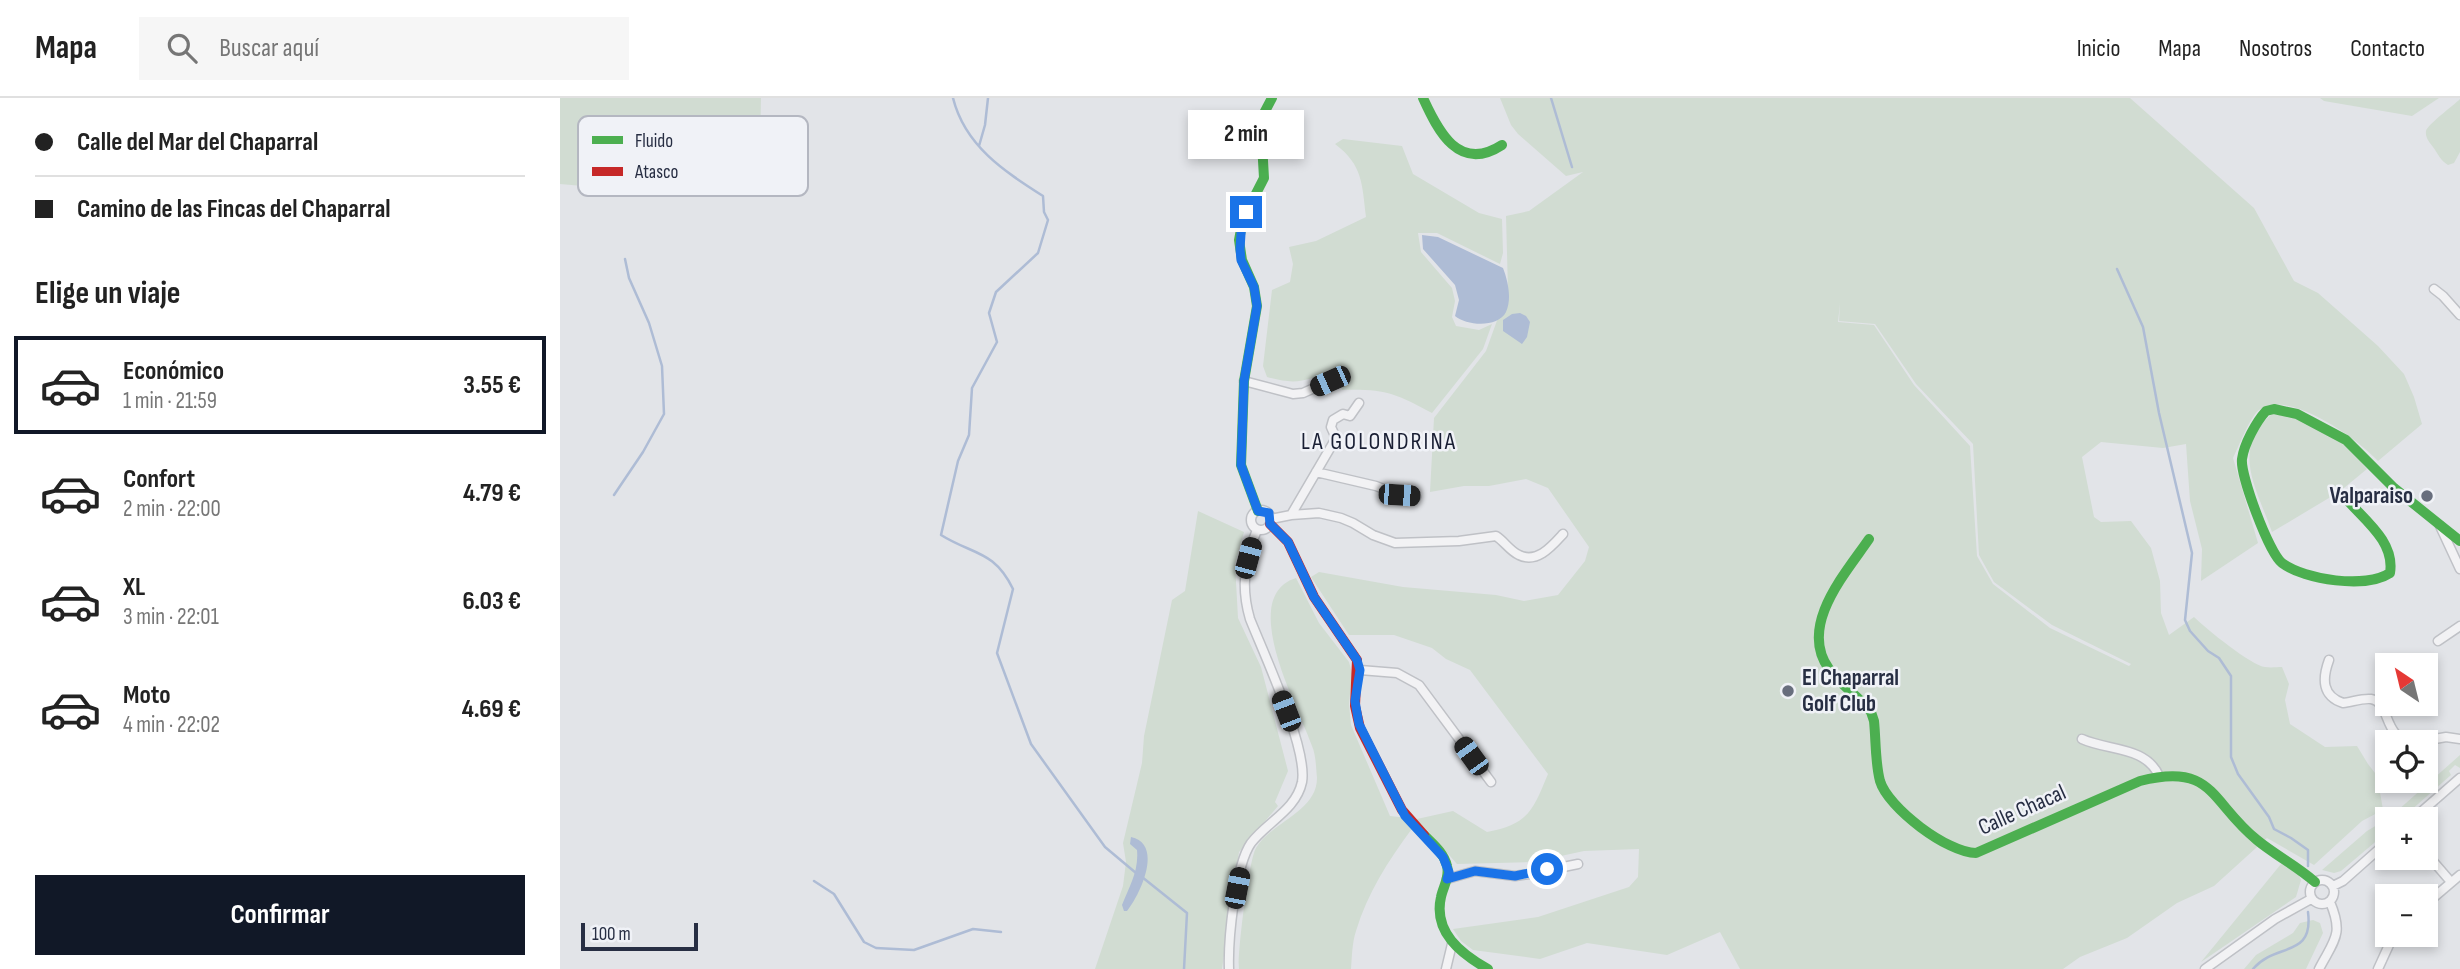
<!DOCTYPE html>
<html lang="es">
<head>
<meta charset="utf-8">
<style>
  body { margin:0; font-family:"Sofia Sans Condensed",sans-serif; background:#f6f6f6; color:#222; height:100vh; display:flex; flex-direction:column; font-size:26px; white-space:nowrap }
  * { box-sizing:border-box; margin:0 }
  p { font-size:23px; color:#767676 }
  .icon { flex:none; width:38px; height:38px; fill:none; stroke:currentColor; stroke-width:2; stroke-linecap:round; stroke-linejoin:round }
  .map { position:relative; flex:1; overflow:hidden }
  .side { display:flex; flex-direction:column; background:#fff; width:560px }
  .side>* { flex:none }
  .guide { display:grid; align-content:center; height:154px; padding:0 35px; background:#fff }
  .needle { width:46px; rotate:325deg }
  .buttons { position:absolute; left:1815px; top:555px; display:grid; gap:14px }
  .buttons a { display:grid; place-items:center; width:63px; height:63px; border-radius:0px; background:#fff; box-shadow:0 4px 10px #0003; font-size:35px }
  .scale { position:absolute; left:21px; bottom:18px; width:117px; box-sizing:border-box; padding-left:7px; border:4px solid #272e43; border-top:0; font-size:19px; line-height:24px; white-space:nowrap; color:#272e43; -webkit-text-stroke:5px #f0f2f7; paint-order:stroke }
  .end { position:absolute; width:32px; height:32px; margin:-16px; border:9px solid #1a73e8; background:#fff; box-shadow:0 0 0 4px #fff }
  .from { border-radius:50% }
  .bubble { position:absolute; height:49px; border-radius:0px; background:#fff; box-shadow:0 4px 10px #0003; font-size:23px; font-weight:700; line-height:49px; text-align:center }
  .car { position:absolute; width:21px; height:42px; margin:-21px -10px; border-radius:9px; box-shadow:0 0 5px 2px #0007; background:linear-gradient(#222 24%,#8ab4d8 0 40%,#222 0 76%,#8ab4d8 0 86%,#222 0) }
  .guide b { display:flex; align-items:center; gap:24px; height:66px; font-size:26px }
  .guide b+b { border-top:2px solid #e0e0e0 }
  .guide i { width:18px; height:18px; background:#222 }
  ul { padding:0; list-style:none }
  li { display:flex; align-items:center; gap:21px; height:98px; margin:0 14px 10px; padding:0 21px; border:4px solid transparent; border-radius:0px }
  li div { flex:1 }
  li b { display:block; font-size:26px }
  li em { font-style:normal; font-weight:700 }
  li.current { border-color:#111827 }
  li>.icon { width:63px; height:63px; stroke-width:1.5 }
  h2 { padding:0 35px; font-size:32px; line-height:84px }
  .action { display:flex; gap:14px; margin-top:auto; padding:14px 35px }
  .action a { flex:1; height:80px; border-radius:0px; background:#111827; color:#fff; font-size:28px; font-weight:700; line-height:80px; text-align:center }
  header { display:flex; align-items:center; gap:42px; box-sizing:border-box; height:98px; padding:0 35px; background:#fff; border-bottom:2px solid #e0e0e0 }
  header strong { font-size:33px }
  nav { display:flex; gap:38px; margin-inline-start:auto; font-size:24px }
  .search { width:490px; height:63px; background:#f6f6f6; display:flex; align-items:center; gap:18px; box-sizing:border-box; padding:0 24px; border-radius:0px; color:#767676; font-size:26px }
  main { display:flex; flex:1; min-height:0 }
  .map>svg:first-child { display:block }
  .green { fill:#d1dcd2; fill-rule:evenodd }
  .water { fill:#aebcd5 }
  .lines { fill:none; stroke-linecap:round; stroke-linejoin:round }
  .stream { stroke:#aebcd5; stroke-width:2.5 }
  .street-casing { stroke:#bfc1c6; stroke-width:11 }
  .street { stroke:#f2f2f4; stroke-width:8 }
  .fast { stroke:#4caf50; stroke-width:10 }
  .jam { stroke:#c62828; stroke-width:10 }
  .route { stroke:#1a73e8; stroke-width:9 }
  .poi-dot { fill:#686e7d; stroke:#f0f2f7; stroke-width:2.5 }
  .labels { text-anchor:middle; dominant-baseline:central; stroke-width:5; stroke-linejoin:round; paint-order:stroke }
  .poi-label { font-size:23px; font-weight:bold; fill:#272e43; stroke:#f0f2f7; text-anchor:end }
  .street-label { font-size:23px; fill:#272e43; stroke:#f0f2f7 }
  .neighbourhood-label { font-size:24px; letter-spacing:2px; fill:#191f34; stroke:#f0f2f7 }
  .key { fill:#f0f2f7; stroke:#b4b7c1; stroke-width:2 }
  .key-label { font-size:19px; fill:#272e43 }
</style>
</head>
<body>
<header>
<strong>Mapa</strong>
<div class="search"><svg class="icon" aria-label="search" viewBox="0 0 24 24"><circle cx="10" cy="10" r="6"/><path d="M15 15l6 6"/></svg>Buscar aquí</div>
<nav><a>Inicio</a><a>Mapa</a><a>Nosotros</a><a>Contacto</a></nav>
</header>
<main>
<section class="side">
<div class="guide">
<b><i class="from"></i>Calle del Mar del Chaparral</b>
<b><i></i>Camino de las Fincas del Chaparral</b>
</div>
<h2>Elige un viaje</h2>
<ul>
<li class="current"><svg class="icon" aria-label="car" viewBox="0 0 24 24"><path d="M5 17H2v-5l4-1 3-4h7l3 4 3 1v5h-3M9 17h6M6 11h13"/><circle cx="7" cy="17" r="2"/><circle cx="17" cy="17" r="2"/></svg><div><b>Económico</b><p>1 min · 21:59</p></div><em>3.55 €</em></li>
<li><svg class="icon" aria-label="car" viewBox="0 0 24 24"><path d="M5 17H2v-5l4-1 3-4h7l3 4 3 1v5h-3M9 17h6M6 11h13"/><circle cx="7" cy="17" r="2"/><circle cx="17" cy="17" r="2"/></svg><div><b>Confort</b><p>2 min · 22:00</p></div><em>4.79 €</em></li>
<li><svg class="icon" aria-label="car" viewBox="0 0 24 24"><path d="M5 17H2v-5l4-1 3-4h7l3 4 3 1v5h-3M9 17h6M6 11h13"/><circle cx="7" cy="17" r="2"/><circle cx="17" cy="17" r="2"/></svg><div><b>XL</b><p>3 min · 22:01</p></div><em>6.03 €</em></li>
<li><svg class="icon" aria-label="car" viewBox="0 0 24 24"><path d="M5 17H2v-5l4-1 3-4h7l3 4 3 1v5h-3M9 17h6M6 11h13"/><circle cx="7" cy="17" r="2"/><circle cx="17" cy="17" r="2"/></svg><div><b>Moto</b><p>4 min · 22:02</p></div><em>4.69 €</em></li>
</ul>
<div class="action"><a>Confirmar</a></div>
</section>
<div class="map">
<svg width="1900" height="871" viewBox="0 0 1900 871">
  <rect width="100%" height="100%" fill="#e2e4e8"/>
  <!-- green -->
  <path class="green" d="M 0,0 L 201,0 L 200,49 L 150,96 L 124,97 L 0,86 Z
    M 940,0 L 1570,0 L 1694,110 L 1734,183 L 1758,195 L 1818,248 L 1844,276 L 1854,299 L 1862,326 L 1818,363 C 1798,341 1728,290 1699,312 C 1690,319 1679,348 1673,360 L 1698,445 L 1641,483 L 1642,451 L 1630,403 L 1626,346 L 1603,350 L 1541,344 L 1522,359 L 1534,419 L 1541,424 L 1571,423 L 1591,450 L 1600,483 L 1601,515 L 1609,537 L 1634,519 C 1645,530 1692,568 1705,569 C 1711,570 1717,569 1722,569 L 1729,586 L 1725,602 L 1730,626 L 1765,649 L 1797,648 L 1808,666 L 1822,684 L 1819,688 L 1823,712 L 1802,723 L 1754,767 L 1707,740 L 1654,788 L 1617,805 L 1567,840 L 1520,859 L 1503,871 L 1180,871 L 1160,834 L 1107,857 L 1027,845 L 980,861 L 913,852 L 901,843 L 893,831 L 978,819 L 1069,789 L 1078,779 L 1079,751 L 1024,753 L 973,764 L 897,766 L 867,732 L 851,732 C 828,763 807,796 796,833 C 792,845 792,859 791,871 L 679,871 C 677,857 689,761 696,750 C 711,724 757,714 757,680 C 756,670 756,657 752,648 C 740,612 676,499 736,480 L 759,525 L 789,564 L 792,575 L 789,606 L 791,627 L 830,718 L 857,721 L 893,713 L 927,734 C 969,726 973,712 988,676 L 910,572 L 886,561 L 872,550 L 834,537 L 789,537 L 751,479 L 759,474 L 843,489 L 936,497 L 964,503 L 998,497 L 1025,463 L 1029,449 L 988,390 L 966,381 L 929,388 L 904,388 L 870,394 L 874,320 L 926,253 L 948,192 L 946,118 L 969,113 L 1023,74 L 1006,78 L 958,36 L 951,27 ZM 1280,205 L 1279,223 L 1315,226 L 1356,286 L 1413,346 L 1419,457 L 1434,484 L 1492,527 L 1571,566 L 1569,568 L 1490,530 L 1433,486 L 1417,458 L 1410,348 L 1354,287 L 1314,227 L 1278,224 Z
    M 1760,0 L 1879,0 L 1852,18 L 1764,3 Z
    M 1900,1 L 1900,54 L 1894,65 L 1888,67 C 1881,63 1878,56 1873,49 C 1870,45 1865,40 1866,33 C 1868,26 1893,8 1900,1 Z
    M 783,41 L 842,48 L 853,76 L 919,115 L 942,121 L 943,155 L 940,166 L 877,135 L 858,135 L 861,154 L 892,190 L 895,203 L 892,219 L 896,228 L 919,232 L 932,226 L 923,251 L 872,315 C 834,295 826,291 782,292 L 775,272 C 746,282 738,288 707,279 L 703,268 L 712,192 L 730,184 L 733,166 L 729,149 L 756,143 L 806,119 C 802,86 803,67 775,46 Z
    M 1712,316 C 1734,315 1771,336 1788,350 C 1795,355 1801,364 1807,371 L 1779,394 L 1712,434 C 1698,393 1669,351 1712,316 Z
    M 638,413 L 684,434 L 675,466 L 678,520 L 701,569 L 728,673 L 715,704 L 718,708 L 679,754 L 662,871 L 535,871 L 563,788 L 566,764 L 563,745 L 582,665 L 584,638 L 612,502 L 625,493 Z
    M 1900,657 L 1900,670 L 1895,667 L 1889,673 L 1891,677 L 1841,721 L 1828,721 Z
    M 1827,721 L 1827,734 L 1781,773 L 1774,775 L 1762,772 L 1807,733 Z
    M 1721,766 L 1738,775 L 1741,782 L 1736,799 L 1641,864 Z
    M 1753,822 L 1760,825 L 1763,835 L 1746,871 L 1684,871 L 1696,857 L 1733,835 L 1740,825 Z"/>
  <!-- water -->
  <path class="water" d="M 862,137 L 878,139 L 943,170 C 948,183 952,201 946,214 C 938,230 907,228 895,218 L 899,202 L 895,187 L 863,151 Z
    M 960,215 L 966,218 L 970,224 L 967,239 L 962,246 L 943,233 L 943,222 L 952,216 Z
    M 571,739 C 604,746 580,797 567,813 L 564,813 L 562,807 C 569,789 579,773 577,752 L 570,746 Z"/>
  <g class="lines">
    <!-- stream -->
    <path class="stream" d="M 393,0 C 405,48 444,73 483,98 L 484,114 L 488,122 L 478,155 L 436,194 L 429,215 L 437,244 L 412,290 L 409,337 L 398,363 L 381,437 C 413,457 434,452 453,491 L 437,555 L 471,646 L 545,749 L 576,775
      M 991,0 L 1012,69
      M 419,48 L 425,27 L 428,0
      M 1557,171 L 1583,229 L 1599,315 L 1632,455 L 1625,522 L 1630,533 L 1648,553 L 1659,560 L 1671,578 L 1671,659 L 1678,676 L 1709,719 L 1714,731 L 1731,740 L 1748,752 L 1748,768
      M 54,397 L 83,354 L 104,316 L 102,268 L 89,225 L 69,180 L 65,161
      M 582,779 L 627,815 L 624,871
      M 254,783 L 274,796 L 304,844 L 316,850 L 354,852 L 413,831 L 441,834
      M 1693,871 C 1715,844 1754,861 1748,814"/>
    <defs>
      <path id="street" d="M 1874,191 L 1883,198 L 1900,217
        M 684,283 L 733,296 L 743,295 L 770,283
        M 756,374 L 816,388 L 839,397 L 856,399
        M691 422a10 10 0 1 1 20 0a10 10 0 1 1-20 0Z
        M 731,417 L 759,415 L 781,420 L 793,425 L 813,437 L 835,445 L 899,443 L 936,438 C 944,443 950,453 959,457 C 977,466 992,448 1003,436
        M 711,421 L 731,417 L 776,340 L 771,329 L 773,322 L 783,316 L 790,318 L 799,305
        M 1880,428 L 1900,471
        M 1878,543 L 1900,528
        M 1769,562 C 1762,581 1762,598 1783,605 C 1792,604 1802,600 1811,601 C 1832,604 1821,642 1855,644
        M 800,572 L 837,575 L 859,587 L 931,684
        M 1522,641 C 1548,653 1586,648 1599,678
        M 1858,644 L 1886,639 L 1900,641
        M 1853,721 L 1900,680
        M 1866,755 L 1891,784
        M 887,781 L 915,773 L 955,778 L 969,776 L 1018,766
        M1750 794a12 12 0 1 1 24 0a12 12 0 1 1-24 0Z
        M 1773,788 L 1783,783 L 1827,744
        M 1866,806 L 1900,777
        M 669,871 C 668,842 675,768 691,745 C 707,724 736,712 742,684 C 748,651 704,556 690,521 C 681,491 684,461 697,432
        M 886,871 L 892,846
        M 1645,871 L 1715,821 L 1751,801
        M 1759,871 C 1774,842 1784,837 1770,804
        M 1818,871 L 1834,836"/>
    </defs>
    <!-- street casing -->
    <use href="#street" class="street-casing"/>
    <!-- street -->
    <use href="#street" class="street"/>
    <!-- fast -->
    <path class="fast" d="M 863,0 C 878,33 899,75 942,47
      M 1788,403 C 1807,424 1835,445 1830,475 C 1806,491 1745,482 1722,465 C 1709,455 1680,377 1682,361 C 1684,346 1696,324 1706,313 L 1714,311 L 1737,316 L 1786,342 L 1834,390 L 1900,443
      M 698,413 L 681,367 L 684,283 L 697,208 L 694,189 L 682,162 L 679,142 L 683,121 L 704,80 L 701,28 L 703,17 L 712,0
      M 1309,441 C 1285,476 1238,528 1269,571 C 1281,587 1299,599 1311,614 L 1314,623 C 1316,642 1315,664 1320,683 C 1328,710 1388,755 1416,755 L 1580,683 C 1654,664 1650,704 1697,742 C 1715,757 1737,768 1755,784
      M 864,737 C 873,746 884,755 887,768 C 890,779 883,789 881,799 C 873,834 901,856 928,871"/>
    <!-- jam -->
    <path class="jam" d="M 710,426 L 728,444 L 754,499 L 797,562 L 795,608 L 800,630 L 842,712 L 864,737"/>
  </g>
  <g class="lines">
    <!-- route -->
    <path class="route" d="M 686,114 L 682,121 L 680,151 L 681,162 L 694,189 L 697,208 L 684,283 L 681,367 L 698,413 L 709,415 L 710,426 L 728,444 L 754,499 L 797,562 L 800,572 L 795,603 L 799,626 L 845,718 L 883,759 L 889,774 L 887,781 L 915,773 L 955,778 L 987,771"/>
  </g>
  <!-- markers -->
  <g class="poi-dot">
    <circle cx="1867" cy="398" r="7"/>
    <circle cx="1228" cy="593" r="7"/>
  </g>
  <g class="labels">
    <!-- poi labels -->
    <g class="poi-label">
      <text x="1853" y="398">Valparaiso</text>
      <text x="1242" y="580" text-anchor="start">El Chaparral<tspan x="1242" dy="26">Golf Club</tspan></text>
    </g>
    <!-- street labels -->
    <g class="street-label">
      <text transform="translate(1462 712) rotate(-24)">Calle Chacal</text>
    </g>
    <!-- neighbourhood labels -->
    <g class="neighbourhood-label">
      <text x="819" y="343">LA GOLONDRINA</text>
    </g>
  </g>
  <!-- legend -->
  <rect x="18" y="18" width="230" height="80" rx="10" class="key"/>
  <rect x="32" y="38" width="31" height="8" fill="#4caf50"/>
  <rect x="32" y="69" width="31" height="9" fill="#c62828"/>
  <g class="key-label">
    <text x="75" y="49">Fluido</text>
    <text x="75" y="80">Atasco</text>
  </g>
</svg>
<div class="buttons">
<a><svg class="needle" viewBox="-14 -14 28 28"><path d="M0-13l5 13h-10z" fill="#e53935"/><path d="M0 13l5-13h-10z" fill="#767676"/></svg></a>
<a><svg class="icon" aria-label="locate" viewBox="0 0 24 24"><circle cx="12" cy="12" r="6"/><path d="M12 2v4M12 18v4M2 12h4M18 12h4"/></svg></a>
<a>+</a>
<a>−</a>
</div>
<div class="scale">100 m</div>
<i class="end from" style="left:987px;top:771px"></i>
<i class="end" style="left:686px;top:114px"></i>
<div class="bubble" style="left:628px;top:12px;width:116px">2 min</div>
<i class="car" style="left:770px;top:283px;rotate:246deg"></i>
<i class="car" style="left:839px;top:397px;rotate:94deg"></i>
<i class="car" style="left:688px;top:460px;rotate:15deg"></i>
<i class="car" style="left:726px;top:613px;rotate:339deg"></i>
<i class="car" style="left:911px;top:658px;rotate:324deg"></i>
<i class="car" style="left:677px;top:790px;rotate:11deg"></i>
</div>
</main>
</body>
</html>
